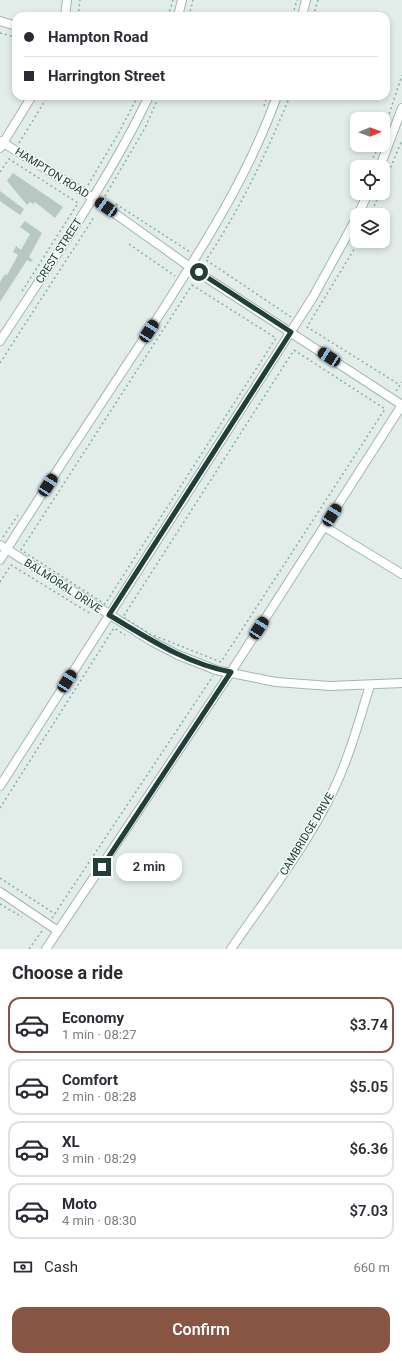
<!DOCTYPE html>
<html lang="en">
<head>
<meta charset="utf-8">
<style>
  body { margin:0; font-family:Roboto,sans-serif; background:#f7f7f7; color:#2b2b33; height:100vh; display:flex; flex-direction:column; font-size:15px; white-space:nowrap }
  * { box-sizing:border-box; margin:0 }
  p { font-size:13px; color:#7c7c81 }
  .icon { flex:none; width:22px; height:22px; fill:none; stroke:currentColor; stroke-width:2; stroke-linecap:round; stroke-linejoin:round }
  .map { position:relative; height:949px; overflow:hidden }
  .side { display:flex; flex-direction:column; background:#fff; flex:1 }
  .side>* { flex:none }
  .guide { position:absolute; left:12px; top:12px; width:378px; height:88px; border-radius:12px; box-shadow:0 2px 6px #0003; display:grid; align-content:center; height:88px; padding:0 12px; background:#fff }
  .needle { width:26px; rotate:89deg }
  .fabs { position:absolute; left:350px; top:112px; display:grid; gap:8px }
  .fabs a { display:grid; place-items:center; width:40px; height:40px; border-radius:8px; background:#fff; box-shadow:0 2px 6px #0003; font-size:20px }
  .end { position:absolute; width:18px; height:18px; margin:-9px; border:5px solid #213f39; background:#fff; box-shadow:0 0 0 2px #fff }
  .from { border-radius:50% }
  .bubble { position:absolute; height:28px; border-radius:12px; background:#fff; box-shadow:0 2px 6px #0003; font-size:13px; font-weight:600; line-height:28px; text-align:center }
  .car { position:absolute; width:12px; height:24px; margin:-12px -6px; border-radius:5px; box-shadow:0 0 3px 1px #0007; background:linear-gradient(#222 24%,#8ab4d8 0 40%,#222 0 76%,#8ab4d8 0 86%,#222 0) }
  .guide b { display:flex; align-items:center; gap:14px; height:38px; font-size:15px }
  .guide b+b { border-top:1px solid #e1e1e2 }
  .guide i { width:10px; height:10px; background:#2b2b33 }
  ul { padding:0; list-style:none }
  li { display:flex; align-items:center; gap:12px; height:56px; margin:0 8px 6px; padding:0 4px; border:2px solid #e1e1e2; border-radius:12px }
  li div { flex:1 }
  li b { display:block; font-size:15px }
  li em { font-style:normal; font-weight:600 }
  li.on { border-color:#875542 }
  li>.icon { width:36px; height:36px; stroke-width:1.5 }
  h2 { padding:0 12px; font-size:18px; line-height:48px }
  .pay { display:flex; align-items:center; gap:10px; height:44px; padding:0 12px; font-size:15px }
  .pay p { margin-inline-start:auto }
  .action { display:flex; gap:8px; margin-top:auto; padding:8px 12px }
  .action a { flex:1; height:46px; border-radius:12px; background:#875542; color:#fff; font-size:16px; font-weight:600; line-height:46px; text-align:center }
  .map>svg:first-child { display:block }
  .building { fill:#b7c8c2 }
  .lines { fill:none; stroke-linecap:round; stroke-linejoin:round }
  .minor-casing { stroke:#a4b5b1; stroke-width:10 }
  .path { stroke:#81b2a6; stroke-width:1.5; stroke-dasharray:2 3; stroke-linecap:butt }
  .minor { stroke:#fff; stroke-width:8 }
  .route { stroke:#213f39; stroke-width:5 }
  .labels { text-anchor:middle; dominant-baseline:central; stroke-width:3; stroke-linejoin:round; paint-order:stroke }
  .street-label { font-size:11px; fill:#213f39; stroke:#f3f9f6 }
</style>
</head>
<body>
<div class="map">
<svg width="402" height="949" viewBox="0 0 402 949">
  <rect width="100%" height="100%" fill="#e2ede9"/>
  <!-- building -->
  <path class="building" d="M 13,173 L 63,207 L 55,218 L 35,202 L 33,204 L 30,202 L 27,205 L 7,181 Z
    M 0,191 L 24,209 L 20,215 L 0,201 Z
    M 25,221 L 42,233 L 29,257 L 33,260 L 31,262 L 27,260 L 0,302 L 0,282 L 5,274 L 7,275 L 18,255 L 13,252 L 16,246 L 21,250 L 30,234 L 20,227 Z"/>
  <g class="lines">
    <defs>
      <path id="minor" d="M 65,16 L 67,0
        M 178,16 L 182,0
        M 302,16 L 306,0
        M 0,21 L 16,26
        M 0,141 L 93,198 L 190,267 L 402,405
        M 0,148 L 32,96
        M 380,167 L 402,108
        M 358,215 L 368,193
        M 0,341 C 52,261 108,182 149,96
        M 325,527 L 402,574
        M 0,545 L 153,642 L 178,655 L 216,670 L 276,682 L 330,686 L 402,683
        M 0,560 C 50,480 103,401 155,322 C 201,250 248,177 277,96
        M 0,786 L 313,297 L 357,217
        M 0,892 L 58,931
        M 46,949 L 231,672 L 402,405
        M 231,949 C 266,898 306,847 333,791 C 349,758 359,721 370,685"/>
    </defs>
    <!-- minor casing -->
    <use href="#minor" class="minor-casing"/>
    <!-- path -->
    <path class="path" d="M 294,10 L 297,0
      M 78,16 L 80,0
      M 168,16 L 173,0
      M 189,16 L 193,0
      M 313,16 L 318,0
      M 0,33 L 16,37
      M 290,96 C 266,154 241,208 206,260 L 291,317
      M 264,106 L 267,96
      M 383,133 L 402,75
      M 19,143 L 48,96
      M 369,167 L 379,145
      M 0,172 L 9,159 L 78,203 L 21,293
      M 88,185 L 118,134 L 138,96
      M 383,186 L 402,140
      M 105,196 L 145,128 L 159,96
      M 116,204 L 190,252
      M 370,215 L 380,193
      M 359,241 L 307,327 L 400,385
      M 129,244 L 175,276
      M 192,285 L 276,338 L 105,604 L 21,550 Z
      M 294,350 L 385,409 L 221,662 L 150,634 L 123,617 Z
      M 0,363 L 94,217
      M 396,391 L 402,382
      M 3,537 L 18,515
      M 0,582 L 11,565 L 91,614
      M 0,808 L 114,628 L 125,635
      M 0,878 L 55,914
      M 0,904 L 22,917
      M 52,918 L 213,676
      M 29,949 L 42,931"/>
    <!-- minor -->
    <use href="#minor" class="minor"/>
  </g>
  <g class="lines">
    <!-- route -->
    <path class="route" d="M 102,867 L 231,672 C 186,664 148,638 109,615 L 291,332 L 199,272"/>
  </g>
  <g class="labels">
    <!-- street labels -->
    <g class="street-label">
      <text transform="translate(52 173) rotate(32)">HAMPTON ROAD</text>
      <text transform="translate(59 251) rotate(-57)">CREST STREET</text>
      <text transform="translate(63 586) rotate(33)">BALMORAL DRIVE</text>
      <text transform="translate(307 834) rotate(-59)">CAMBRIDGE DRIVE</text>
    </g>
  </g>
</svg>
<div class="fabs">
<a><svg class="needle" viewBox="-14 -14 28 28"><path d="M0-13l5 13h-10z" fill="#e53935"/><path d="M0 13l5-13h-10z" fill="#7c7c81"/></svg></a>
<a><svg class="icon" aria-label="locate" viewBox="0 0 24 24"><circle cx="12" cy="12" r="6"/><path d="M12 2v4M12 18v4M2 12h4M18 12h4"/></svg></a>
<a><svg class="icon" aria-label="layers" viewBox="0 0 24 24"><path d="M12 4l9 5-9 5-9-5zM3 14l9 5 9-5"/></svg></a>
</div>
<i class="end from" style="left:199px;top:272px"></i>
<i class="end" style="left:102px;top:867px"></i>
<div class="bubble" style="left:116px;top:853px;width:66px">2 min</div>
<i class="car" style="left:106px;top:207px;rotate:305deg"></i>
<i class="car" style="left:149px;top:331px;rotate:33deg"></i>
<i class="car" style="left:329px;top:357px;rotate:303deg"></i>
<i class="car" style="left:48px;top:485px;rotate:33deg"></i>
<i class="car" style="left:332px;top:515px;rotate:32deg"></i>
<i class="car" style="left:259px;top:628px;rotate:33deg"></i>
<i class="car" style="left:67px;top:681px;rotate:32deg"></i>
<div class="guide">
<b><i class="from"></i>Hampton Road</b>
<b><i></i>Harrington Street</b>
</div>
</div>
<section class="side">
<h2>Choose a ride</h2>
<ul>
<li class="on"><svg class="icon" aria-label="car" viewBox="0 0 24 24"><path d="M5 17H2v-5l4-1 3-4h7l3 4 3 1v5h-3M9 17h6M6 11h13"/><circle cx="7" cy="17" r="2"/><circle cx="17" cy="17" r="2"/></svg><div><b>Economy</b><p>1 min · 08:27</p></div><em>$3.74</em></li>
<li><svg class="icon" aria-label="car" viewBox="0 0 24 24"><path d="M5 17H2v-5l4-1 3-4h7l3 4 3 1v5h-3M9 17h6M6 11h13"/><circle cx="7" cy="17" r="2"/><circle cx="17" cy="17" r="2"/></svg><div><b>Comfort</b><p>2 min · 08:28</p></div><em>$5.05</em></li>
<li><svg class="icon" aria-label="car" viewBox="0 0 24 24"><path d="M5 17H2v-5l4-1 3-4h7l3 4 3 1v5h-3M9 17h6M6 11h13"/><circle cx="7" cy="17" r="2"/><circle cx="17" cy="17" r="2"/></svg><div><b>XL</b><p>3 min · 08:29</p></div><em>$6.36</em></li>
<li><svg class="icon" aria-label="car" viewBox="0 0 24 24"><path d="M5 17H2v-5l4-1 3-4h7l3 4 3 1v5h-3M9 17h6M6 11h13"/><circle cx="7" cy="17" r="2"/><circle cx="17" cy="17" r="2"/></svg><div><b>Moto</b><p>4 min · 08:30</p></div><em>$7.03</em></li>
</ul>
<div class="pay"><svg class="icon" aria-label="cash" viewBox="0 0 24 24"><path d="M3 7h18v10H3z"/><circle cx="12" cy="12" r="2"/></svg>Cash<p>660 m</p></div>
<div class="action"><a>Confirm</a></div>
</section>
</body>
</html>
